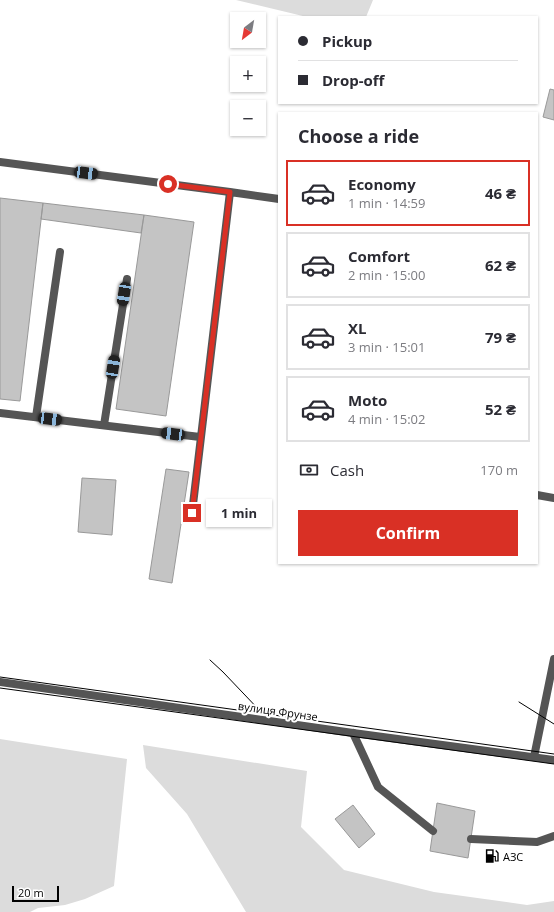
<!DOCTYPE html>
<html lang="en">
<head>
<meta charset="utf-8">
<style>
  body { margin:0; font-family:"Open Sans",sans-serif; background:#f7f7f7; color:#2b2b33; height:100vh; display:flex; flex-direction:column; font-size:15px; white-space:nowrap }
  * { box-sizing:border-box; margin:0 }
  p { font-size:13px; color:#7c7c81 }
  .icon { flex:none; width:22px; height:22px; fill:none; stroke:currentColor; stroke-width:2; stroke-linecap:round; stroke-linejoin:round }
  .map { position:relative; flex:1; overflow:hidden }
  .details { position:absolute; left:278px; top:112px; width:260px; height:452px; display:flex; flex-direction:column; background:#fff; border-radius:0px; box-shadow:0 1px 3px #0004 }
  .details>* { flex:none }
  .top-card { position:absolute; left:278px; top:16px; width:260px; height:88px; border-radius:0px; box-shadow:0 1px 3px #0004; display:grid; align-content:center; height:88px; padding:0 20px; background:#fff }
  .needle { width:26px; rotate:211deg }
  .buttons { position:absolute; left:230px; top:12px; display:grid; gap:8px }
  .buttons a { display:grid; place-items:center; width:36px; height:36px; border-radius:0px; background:#fff; box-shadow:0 1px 3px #0004; font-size:20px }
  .scale { position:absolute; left:12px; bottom:10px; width:47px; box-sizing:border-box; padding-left:4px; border:2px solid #000; border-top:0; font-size:11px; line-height:14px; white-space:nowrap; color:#000; -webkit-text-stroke:3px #fff; paint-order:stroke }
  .end { position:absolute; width:18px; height:18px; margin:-9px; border:5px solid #d93025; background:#fff; box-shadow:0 0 0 2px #fff }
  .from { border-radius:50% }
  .bubble { position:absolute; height:28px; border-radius:0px; background:#fff; box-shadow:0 1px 3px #0004; font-size:13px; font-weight:700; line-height:28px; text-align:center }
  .car { position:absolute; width:12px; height:24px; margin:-12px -6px; border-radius:5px; box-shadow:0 0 3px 1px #0007; background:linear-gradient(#222 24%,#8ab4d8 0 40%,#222 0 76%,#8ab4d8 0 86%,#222 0) }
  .top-card b { display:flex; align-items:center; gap:14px; height:38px; font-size:15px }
  .top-card b+b { border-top:1px solid #e1e1e2 }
  .top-card i { width:10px; height:10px; background:#2b2b33 }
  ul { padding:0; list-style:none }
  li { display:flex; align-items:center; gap:12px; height:66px; margin:0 8px 6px; padding:0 12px; border:2px solid #e1e1e2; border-radius:0px }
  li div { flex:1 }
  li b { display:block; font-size:15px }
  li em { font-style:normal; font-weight:700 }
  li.active { border-color:#d93025 }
  li>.icon { width:36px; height:36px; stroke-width:1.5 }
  h2 { padding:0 20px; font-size:18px; line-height:48px }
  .pay { display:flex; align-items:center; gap:10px; height:44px; padding:0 20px; font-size:15px }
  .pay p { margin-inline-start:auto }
  .action { display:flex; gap:8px; margin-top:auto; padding:8px 20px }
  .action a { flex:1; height:46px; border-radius:0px; background:#d93025; color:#fff; font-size:16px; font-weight:700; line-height:46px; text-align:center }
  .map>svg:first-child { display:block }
  .green { fill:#dcdcdc }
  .building { fill:#c4c4c4; stroke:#999 }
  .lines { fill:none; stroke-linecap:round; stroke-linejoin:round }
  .lane { stroke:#555; stroke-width:8 }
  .street { stroke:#555; stroke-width:8 }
  .tram { stroke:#000; stroke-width:1 }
  .route { stroke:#d93025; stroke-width:5 }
  .labels { text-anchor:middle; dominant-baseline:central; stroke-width:4; stroke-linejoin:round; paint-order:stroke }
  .street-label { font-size:11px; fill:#000; stroke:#fff }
  .poi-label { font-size:11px; fill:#000; stroke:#fff; text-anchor:start }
</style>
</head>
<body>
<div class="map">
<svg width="554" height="912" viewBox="0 0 554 912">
  <rect width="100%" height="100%" fill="#fff"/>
  <!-- green -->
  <path class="green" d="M 236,0 L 373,0 L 366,17 L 307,17 Z
    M 0,739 L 127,759 L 114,886 L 85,899 L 65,905 L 38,908 L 30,912 L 0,912 Z
    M 143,745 L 307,771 L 301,827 L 344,870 L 434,892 L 527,905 L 554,901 L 554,912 L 246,912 L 187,814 L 146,768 Z"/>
  <!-- building -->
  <path class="building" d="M 550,89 L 554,90 L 554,120 L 543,117 Z
    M 0,198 L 43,203 L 20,401 L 0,399 Z
    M 43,203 L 144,215 L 141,233 L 41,219 Z
    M 144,215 L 194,222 L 166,416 L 116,409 Z
    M 166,469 L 189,472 L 172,583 L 149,579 Z
    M 82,478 L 116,480 L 112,535 L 78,532 Z
    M 437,803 L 475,811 L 468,858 L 430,851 Z
    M 353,805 L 375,834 L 359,848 L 335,819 Z"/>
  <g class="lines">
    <!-- lane -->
    <path class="lane" d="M 0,162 L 230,192
      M 0,413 L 200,437
      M 36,417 L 60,252
      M 104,425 L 127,279
      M 537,495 L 554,498
      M 192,513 L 230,192 L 279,199
      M 353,733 L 378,787 L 433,831
      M 534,757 L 554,659
      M 471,839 L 537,842 L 554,836"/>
    <!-- street -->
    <path class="street" d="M 0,682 L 353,733 L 554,760"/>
    <!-- tram -->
    <path class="tram" d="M 210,660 L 223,672 L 263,714
      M 0,677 L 554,754
      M 0,688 L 554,764
      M 519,702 L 554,724"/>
  </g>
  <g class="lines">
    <!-- route -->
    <path class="route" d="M 168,184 L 230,192 L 192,513"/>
  </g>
  <!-- icons -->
  <defs>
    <symbol id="fuel-bare" viewBox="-9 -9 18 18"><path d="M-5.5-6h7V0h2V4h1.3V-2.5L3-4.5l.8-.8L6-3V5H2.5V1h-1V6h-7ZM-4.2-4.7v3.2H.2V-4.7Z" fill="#000" stroke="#fff" stroke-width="2.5" paint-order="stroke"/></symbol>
  </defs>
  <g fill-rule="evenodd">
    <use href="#fuel-bare" x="482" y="846" width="20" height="20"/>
  </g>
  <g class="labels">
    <!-- street labels -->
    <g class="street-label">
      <text transform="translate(278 711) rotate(8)">вулиця Фрунзе</text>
    </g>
    <!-- poi labels -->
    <g class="poi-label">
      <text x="503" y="856">АЗС</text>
    </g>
  </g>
</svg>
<div class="buttons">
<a><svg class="needle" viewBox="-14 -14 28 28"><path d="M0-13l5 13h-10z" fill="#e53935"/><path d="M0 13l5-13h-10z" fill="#7c7c81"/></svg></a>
<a>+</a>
<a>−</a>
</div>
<div class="scale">20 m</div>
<i class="end from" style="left:168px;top:184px"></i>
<i class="end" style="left:192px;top:513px"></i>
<div class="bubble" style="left:206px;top:499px;width:66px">1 min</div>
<i class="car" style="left:86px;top:173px;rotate:97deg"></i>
<i class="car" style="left:124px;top:294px;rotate:189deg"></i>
<i class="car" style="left:113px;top:367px;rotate:9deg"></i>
<i class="car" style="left:50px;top:419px;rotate:97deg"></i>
<i class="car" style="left:173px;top:434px;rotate:277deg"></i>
<div class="top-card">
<b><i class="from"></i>Pickup</b>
<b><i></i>Drop-off</b>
</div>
<section class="details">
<h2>Choose a ride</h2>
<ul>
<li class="active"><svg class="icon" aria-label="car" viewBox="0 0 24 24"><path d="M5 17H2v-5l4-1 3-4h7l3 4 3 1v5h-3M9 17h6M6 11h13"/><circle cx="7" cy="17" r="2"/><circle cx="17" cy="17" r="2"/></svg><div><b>Economy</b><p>1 min · 14:59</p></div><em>46 ₴</em></li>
<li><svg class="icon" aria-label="car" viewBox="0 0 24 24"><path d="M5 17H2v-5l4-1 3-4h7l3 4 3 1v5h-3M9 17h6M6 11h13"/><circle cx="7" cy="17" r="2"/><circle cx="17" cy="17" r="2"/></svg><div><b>Comfort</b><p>2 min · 15:00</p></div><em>62 ₴</em></li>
<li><svg class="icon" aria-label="car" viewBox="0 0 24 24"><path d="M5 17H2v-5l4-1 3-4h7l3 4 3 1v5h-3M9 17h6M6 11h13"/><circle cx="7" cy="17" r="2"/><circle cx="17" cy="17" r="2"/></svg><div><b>XL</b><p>3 min · 15:01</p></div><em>79 ₴</em></li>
<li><svg class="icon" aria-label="car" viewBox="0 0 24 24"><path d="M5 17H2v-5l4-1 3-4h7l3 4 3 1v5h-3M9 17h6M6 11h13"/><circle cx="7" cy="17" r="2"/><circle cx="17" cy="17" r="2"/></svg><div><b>Moto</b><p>4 min · 15:02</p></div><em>52 ₴</em></li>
</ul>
<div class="pay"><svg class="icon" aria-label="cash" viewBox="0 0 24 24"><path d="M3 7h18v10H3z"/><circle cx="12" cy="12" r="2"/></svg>Cash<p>170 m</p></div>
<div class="action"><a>Confirm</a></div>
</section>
</div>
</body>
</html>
